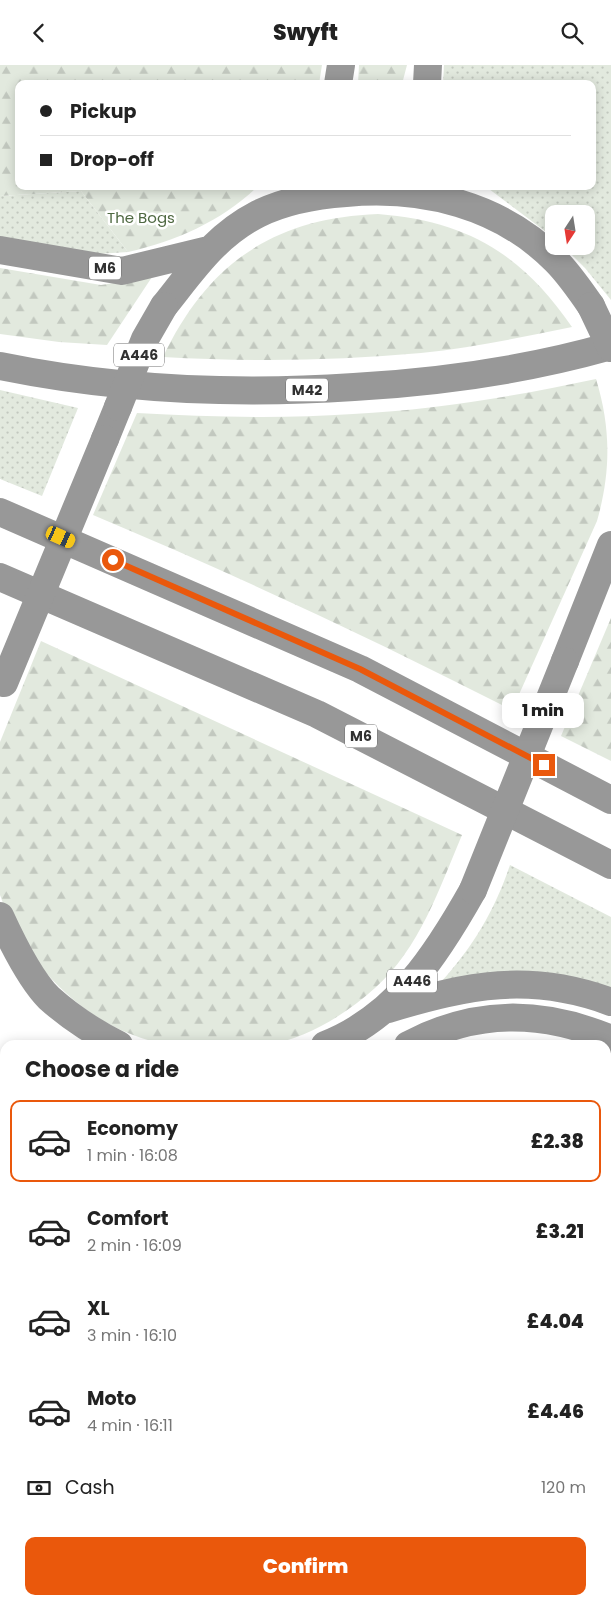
<!DOCTYPE html>
<html lang="en">
<head>
<meta charset="utf-8">
<style>
  body { margin:0; font-family:Poppins,sans-serif; background:#f6f6f6; color:#222; height:100vh; display:flex; flex-direction:column; font-size:19px; white-space:nowrap }
  * { box-sizing:border-box; margin:0 }
  p { font-size:16px; color:#767676 }
  .icon { flex:none; width:28px; height:28px; fill:none; stroke:currentColor; stroke-width:2; stroke-linecap:round; stroke-linejoin:round }
  .map { position:relative; flex:1; overflow:hidden }
  .side { position:absolute; left:0px; top:975px; width:611px; height:565px; display:flex; flex-direction:column; background:#fff; border-radius:15px 15px 0 0; box-shadow:0 2px 12px #0003 }
  .side>* { flex:none }
  .banner { position:absolute; left:15px; top:15px; width:581px; height:110px; border-radius:10px; box-shadow:0 2px 12px #0003; display:grid; align-content:center; height:110px; padding:0 25px; background:#fff }
  .needle { width:32px; rotate:192deg }
  .fabs { position:absolute; left:545px; top:140px; display:grid; gap:10px }
  .fabs a { display:grid; place-items:center; width:50px; height:50px; border-radius:10px; background:#fff; box-shadow:0 2px 12px #0003; font-size:25px }
  .end { position:absolute; width:22px; height:22px; margin:-11px; border:6px solid #ea580c; background:#fff; box-shadow:0 0 0 2px #fff }
  .from { border-radius:50% }
  .bubble { position:absolute; height:35px; border-radius:10px; background:#fff; box-shadow:0 2px 12px #0003; font-size:16px; font-weight:800; line-height:35px; text-align:center }
  .car { position:absolute; width:15px; height:30px; margin:-15px -8px; border-radius:6px; box-shadow:0 0 4px 1px #0007; background:linear-gradient(#f5c518 24%,#345 0 40%,#f5c518 0 76%,#345 0 86%,#f5c518 0) }
  .banner b { display:flex; align-items:center; gap:18px; height:48px; font-size:19px }
  .banner b+b { border-top:1px solid #e0e0e0 }
  .banner i { width:12px; height:12px; background:#222 }
  ul { padding:0; list-style:none }
  li { display:flex; align-items:center; gap:15px; height:82px; margin:0 10px 8px; padding:0 15px; border:2px solid transparent; border-radius:10px }
  li div { flex:1 }
  li b { display:block; font-size:19px }
  li em { font-style:normal; font-weight:800 }
  li.selected { border-color:#ea580c }
  li>.icon { width:45px; height:45px; stroke-width:1.5 }
  h2 { padding:0 25px; font-size:22px; line-height:60px }
  .pay { display:flex; align-items:center; gap:12px; height:55px; padding:0 25px; font-size:19px }
  .pay p { margin-inline-start:auto }
  .primary-button { display:flex; gap:10px; margin-top:auto; padding:10px 25px }
  .primary-button a { flex:1; height:58px; border-radius:10px; background:#ea580c; color:#fff; font-size:20px; font-weight:800; line-height:58px; text-align:center }
  header { display:flex; justify-content:space-between; align-items:center; height:65px; padding:0 25px; background:#fff; font-size:22px; font-weight:800 }
  .map>svg:first-child { display:block }
  .grass { fill:url(#grass-dots) }
  .forest { fill:url(#forest-firs) }
  .lines { fill:none; stroke-linecap:round; stroke-linejoin:round }
  .minor { stroke:#cecece; stroke-width:28 }
  .highway { stroke:#989898; stroke-width:28 }
  .highway-bridge { stroke:#989898; stroke-width:28 }
  .route { stroke:#ea580c; stroke-width:6 }
  .labels { text-anchor:middle; dominant-baseline:central; stroke-width:5; stroke-linejoin:round; paint-order:stroke }
  .shield { fill:#fff; stroke:#6f6f6f; stroke-width:1 }
  .shield-label { font-size:14px; font-weight:bold; fill:#313131 }
  .park-label { font-size:15px; fill:#4f6942; stroke:#fff }
</style>
</head>
<body>
<header><svg class="icon" aria-label="back" viewBox="0 0 24 24"><path d="M15 5l-7 7 7 7"/></svg>Swyft<svg class="icon" aria-label="search" viewBox="0 0 24 24"><circle cx="10" cy="10" r="6"/><path d="M15 15l6 6"/></svg></header>
<div class="map">
<svg width="611" height="1540" viewBox="0 0 611 1540">
  <defs>
    <pattern id="grass-dots" width="8" height="8" patternUnits="userSpaceOnUse" patternTransform="scale(1.25)"><rect width="8" height="8" fill="#e2e9de"/><path d="M2 2h.1M6 6h.1" fill="none" stroke="#c2c8bf" stroke-width="1.8" stroke-linecap="round"/></pattern>
    <pattern id="forest-firs" width="22" height="20" patternUnits="userSpaceOnUse" patternTransform="scale(1.25)"><rect width="22" height="20" fill="#e2e9de"/><path d="M5 1l3.5 6h-7zM16 11l3.5 6h-7z" fill="#c2c8bf"/></pattern>
  </defs>
  <rect width="100%" height="100%" fill="#fff"/>
  <!-- grass -->
  <path class="grass" d="M 444,0 L 611,0 L 611,235 L 585,203 L 563,181 L 586,181 L 586,149 L 554,149 L 554,173 L 485,121 L 592,121 L 592,19 L 443,19 Z
    M 81,126 L 128,187 L 82,190 L 0,175 L 0,131 Z
    M 0,325 L 78,343 L 42,431 L 0,414 Z
    M 510,800 L 611,852 L 611,927 L 441,917 C 473,882 495,845 510,800 Z"/>
  <!-- forest -->
  <path class="forest" d="M 0,0 L 322,0 L 319,19 L 19,19 L 19,121 L 258,121 C 222,156 176,176 128,187 L 81,126 L 0,131 Z
    M 359,0 L 407,0 L 402,19 L 358,19 Z
    M 378,149 C 467,156 522,189 572,262 C 522,272 472,283 421,288 C 335,296 249,297 163,292 C 208,198 274,153 378,149 Z
    M 0,203 L 101,220 L 152,212 L 107,280 L 59,277 L 0,269 Z
    M 596,314 C 611,363 611,407 597,456 L 512,645 C 375,575 236,510 93,450 L 137,348 C 209,352 281,354 353,349 C 435,345 516,331 596,314 Z
    M 611,553 L 611,696 L 561,671 Z
    M 41,576 L 462,770 C 439,824 420,883 375,923 C 345,950 306,974 266,980 C 250,982 233,980 217,980 C 202,980 186,982 172,980 C 94,970 25,902 0,830 L 0,677 Z"/>
  <g class="lines">
    <!-- minor -->
    <path class="minor" d="M 606,1135 L 611,1136
      M 606,1376 L 611,1373
      M 408,1535 L 417,1540"/>
    <!-- highway -->
    <path class="highway" d="M 338,19 L 341,0
      M 427,19 L 428,0
      M 0,185 L 122,206 L 208,185
      M 164,241 C 193,205 215,171 258,149 C 284,136 318,130 346,128 C 423,121 501,140 556,196 C 569,209 580,225 591,241
      M 0,301 C 117,325 235,330 354,322 C 441,317 527,305 611,281
      M 105,374 L 118,342
      M 0,447 L 360,604 L 611,735
      M 0,512 L 317,649 L 611,800
      M 565,596 L 611,480
      M 0,851 C 11,875 30,914 49,933 C 69,951 95,968 119,980
      M 388,944 C 468,920 530,907 611,937
      M 325,980 C 397,952 437,889 473,825
      M 408,980 C 476,944 542,945 611,974
      M 43,1540 L 45,1535
      M 127,1540 L 128,1535"/>
    <!-- highway-bridge -->
    <path class="highway-bridge" d="M 591,241 L 611,283
      M 118,342 L 145,274 L 164,241
      M 4,618 L 105,374
      M 473,825 L 565,596"/>
  </g>
  <g class="lines">
    <!-- route -->
    <path class="route" d="M 113,495 L 360,604 L 544,700"/>
  </g>
  <g class="labels">
    <!-- shield labels -->
    <g class="shield">
      <rect x="89" y="191.5" width="32" height="23" rx="4"/>
      <rect x="114" y="278.5" width="50" height="23" rx="4"/>
      <rect x="286" y="313.5" width="42" height="23" rx="4"/>
      <rect x="345" y="659.5" width="32" height="23" rx="4"/>
      <rect x="387" y="904.5" width="50" height="23" rx="4"/>
    </g>
    <g class="shield-label">
      <text x="105" y="203">M6</text>
      <text x="139" y="290">A446</text>
      <text x="307" y="325">M42</text>
      <text x="361" y="671">M6</text>
      <text x="412" y="916">A446</text>
    </g>
    <!-- park labels -->
    <g class="park-label">
      <text x="141" y="152">The Bogs</text>
    </g>
  </g>
</svg>
<div class="fabs">
<a><svg class="needle" viewBox="-14 -14 28 28"><path d="M0-13l5 13h-10z" fill="#e53935"/><path d="M0 13l5-13h-10z" fill="#767676"/></svg></a>
</div>
<i class="end from" style="left:113px;top:495px"></i>
<i class="end" style="left:544px;top:700px"></i>
<div class="bubble" style="left:502px;top:628px;width:82px">1 min</div>
<i class="car" style="left:61px;top:472px;rotate:114deg"></i>
<div class="banner">
<b><i class="from"></i>Pickup</b>
<b><i></i>Drop-off</b>
</div>
<section class="side">
<h2>Choose a ride</h2>
<ul>
<li class="selected"><svg class="icon" aria-label="car" viewBox="0 0 24 24"><path d="M5 17H2v-5l4-1 3-4h7l3 4 3 1v5h-3M9 17h6M6 11h13"/><circle cx="7" cy="17" r="2"/><circle cx="17" cy="17" r="2"/></svg><div><b>Economy</b><p>1 min · 16:08</p></div><em>£2.38</em></li>
<li><svg class="icon" aria-label="car" viewBox="0 0 24 24"><path d="M5 17H2v-5l4-1 3-4h7l3 4 3 1v5h-3M9 17h6M6 11h13"/><circle cx="7" cy="17" r="2"/><circle cx="17" cy="17" r="2"/></svg><div><b>Comfort</b><p>2 min · 16:09</p></div><em>£3.21</em></li>
<li><svg class="icon" aria-label="car" viewBox="0 0 24 24"><path d="M5 17H2v-5l4-1 3-4h7l3 4 3 1v5h-3M9 17h6M6 11h13"/><circle cx="7" cy="17" r="2"/><circle cx="17" cy="17" r="2"/></svg><div><b>XL</b><p>3 min · 16:10</p></div><em>£4.04</em></li>
<li><svg class="icon" aria-label="car" viewBox="0 0 24 24"><path d="M5 17H2v-5l4-1 3-4h7l3 4 3 1v5h-3M9 17h6M6 11h13"/><circle cx="7" cy="17" r="2"/><circle cx="17" cy="17" r="2"/></svg><div><b>Moto</b><p>4 min · 16:11</p></div><em>£4.46</em></li>
</ul>
<div class="pay"><svg class="icon" aria-label="cash" viewBox="0 0 24 24"><path d="M3 7h18v10H3z"/><circle cx="12" cy="12" r="2"/></svg>Cash<p>120 m</p></div>
<div class="primary-button"><a>Confirm</a></div>
</section>
</div>
</body>
</html>
